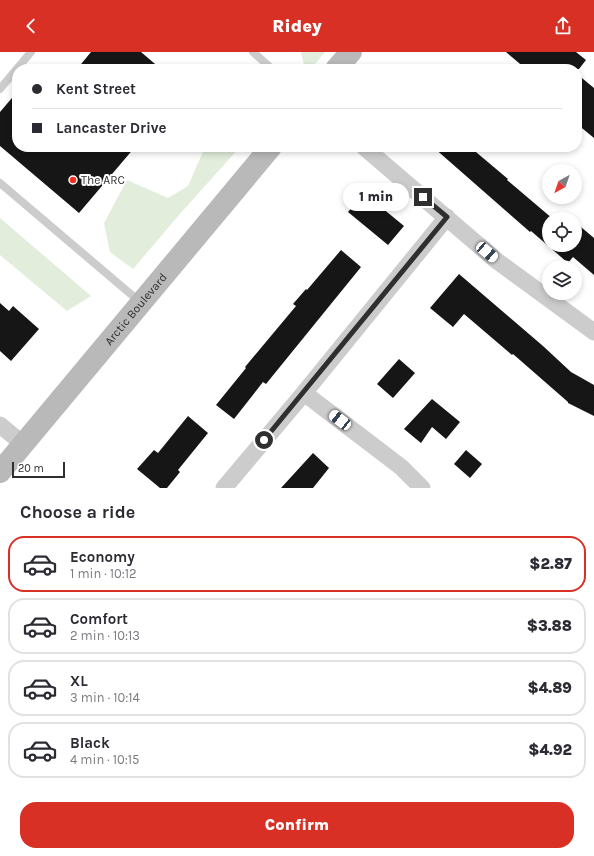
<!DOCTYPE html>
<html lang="en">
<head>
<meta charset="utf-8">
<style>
  body { margin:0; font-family:Karla,sans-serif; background:#f2f2f3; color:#2b2b33; height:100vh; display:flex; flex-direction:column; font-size:15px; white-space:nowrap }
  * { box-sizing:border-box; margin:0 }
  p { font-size:13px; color:#7c7c81 }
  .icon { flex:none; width:22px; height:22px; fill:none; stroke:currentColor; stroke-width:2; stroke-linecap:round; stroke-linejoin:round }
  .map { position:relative; height:436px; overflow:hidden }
  .details { display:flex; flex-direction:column; background:#fff; flex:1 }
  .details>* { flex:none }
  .hud { position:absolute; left:12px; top:12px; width:570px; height:88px; border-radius:16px; box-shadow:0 2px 6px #0003; display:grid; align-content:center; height:88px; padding:0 20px; background:#fff }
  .needle { width:26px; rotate:220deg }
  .controls { position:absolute; left:542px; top:112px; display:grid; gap:8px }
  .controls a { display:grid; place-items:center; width:40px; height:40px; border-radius:50%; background:#fff; box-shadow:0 2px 6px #0003; font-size:20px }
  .scale { position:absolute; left:12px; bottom:10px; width:53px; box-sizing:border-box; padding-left:4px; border:2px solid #2f2f2f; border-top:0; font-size:11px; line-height:14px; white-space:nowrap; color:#2f2f2f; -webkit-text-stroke:3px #fff; paint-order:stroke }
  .end { position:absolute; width:18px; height:18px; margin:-9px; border:5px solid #2f2f2f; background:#fff; box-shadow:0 0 0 2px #fff }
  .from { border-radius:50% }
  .bubble { position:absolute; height:28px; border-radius:14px; background:#fff; box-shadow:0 2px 6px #0003; font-size:13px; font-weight:800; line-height:28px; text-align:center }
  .car { position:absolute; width:12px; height:24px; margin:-12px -6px; border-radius:5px; box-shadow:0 0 3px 1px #0007; background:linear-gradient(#fff 24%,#345 0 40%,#fff 0 76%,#345 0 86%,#fff 0) }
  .hud b { display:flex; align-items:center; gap:14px; height:38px; font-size:15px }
  .hud b+b { border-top:1px solid #e1e1e2 }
  .hud i { width:10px; height:10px; background:#2b2b33 }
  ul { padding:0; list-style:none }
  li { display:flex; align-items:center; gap:12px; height:56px; margin:0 8px 6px; padding:0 12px; border:2px solid #e1e1e2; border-radius:16px }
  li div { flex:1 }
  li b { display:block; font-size:15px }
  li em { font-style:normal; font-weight:800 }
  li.on { border-color:#d93025 }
  li>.icon { width:36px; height:36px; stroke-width:1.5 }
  h2 { padding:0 20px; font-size:18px; line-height:48px }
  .primary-button { display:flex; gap:8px; margin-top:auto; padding:8px 20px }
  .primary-button a { flex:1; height:46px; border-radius:16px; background:#d93025; color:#fff; font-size:16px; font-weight:800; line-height:46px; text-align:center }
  header { display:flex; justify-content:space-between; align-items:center; height:52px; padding:0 20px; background:#d93025; color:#fff; font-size:18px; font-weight:800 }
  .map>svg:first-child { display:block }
  .green { fill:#e2eddb }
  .building { fill:#161616 }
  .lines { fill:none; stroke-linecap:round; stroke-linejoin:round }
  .lane { stroke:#ccc; stroke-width:8 }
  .street { stroke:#ccc; stroke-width:17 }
  .secondary { stroke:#b9b9b9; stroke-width:22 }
  .route { stroke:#2f2f2f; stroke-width:5 }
  .poi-dot { fill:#f53021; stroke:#fff; stroke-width:1.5 }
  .labels { text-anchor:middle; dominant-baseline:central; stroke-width:4; stroke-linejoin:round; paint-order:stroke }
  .poi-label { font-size:12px; fill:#2f2f2f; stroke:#fff; text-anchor:start }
  .street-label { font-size:12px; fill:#2f2f2f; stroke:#fff }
</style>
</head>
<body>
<header><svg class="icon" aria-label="back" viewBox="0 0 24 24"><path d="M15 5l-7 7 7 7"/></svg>Ridey<svg class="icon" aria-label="share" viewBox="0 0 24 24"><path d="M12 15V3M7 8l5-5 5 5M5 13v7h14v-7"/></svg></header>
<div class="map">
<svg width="594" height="436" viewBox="0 0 594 436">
  <rect width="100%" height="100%" fill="#fff"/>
  <!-- green -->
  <path class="green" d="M 301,0 L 325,0 L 311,17 L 305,17 Z
    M 205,95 L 240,95 L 179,163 L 133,217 L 110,200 L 104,171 L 127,128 L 168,146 L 188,134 Z
    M 0,166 L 91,244 L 67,259 L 0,203 Z"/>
  <!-- building -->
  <path class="building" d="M 91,0 L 141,0 L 161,17 L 77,17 Z
    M 506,0 L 576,0 L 586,8 L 579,17 L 526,17 Z
    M 577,22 L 594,36 L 594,86 L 577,72 Z
    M 17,40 L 17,95 L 135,95 L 79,161 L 0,94 L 0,60 Z
    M 433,95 L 470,95 L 508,127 L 507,128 L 553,167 L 549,167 L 549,193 L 575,193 L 575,170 L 594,186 L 594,223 L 573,205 L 568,211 L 531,179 L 530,180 Z
    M 364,141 L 404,174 L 388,193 L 348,160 Z
    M 341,198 L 361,215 L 266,332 L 263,330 L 234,367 L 216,353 L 246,316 L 245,315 L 296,254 L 293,252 L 306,237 L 307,238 Z
    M 459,222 L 543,294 L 571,320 L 594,333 L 594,364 L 568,351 L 568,350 L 513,302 L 512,303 L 464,262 L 453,275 L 430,256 Z
    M 0,251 L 9,259 L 13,254 L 39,277 L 11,309 L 0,299 Z
    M 399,307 L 415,321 L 393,346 L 377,332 Z
    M 432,347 L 460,370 L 446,387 L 432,375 L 421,391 L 404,377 Z
    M 188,364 L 208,381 L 178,418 L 180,420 L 167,436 L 160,436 L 137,417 L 154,398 L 158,401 Z
    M 466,398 L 482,412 L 470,426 L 454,412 Z
    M 313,401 L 329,416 L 313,436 L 281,436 Z"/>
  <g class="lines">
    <!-- lane -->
    <path class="lane" d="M 253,0 L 272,17
      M 0,37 L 31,0
      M 0,131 L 140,250"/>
    <!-- street -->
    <path class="street" d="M 364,95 L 497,209 L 594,280
      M 304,341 L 401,415 L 422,436
      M 0,373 L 23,392
      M 224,436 L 304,341 L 447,165"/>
    <!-- secondary -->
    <g class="secondary">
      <path d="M 336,17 L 351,0"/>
      <path id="s1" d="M 0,420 L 271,95"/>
    </g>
  </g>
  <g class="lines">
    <!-- route -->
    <path class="route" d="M 264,388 L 447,165 L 423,145"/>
  </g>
  <!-- markers -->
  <circle class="poi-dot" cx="73" cy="128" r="4"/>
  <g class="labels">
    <!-- poi labels -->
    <g class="poi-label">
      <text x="81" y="128">The ARC</text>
    </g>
    <!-- street labels -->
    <g class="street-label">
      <text stroke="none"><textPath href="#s1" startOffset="212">Arctic Boulevard</textPath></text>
    </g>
  </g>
</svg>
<div class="controls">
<a><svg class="needle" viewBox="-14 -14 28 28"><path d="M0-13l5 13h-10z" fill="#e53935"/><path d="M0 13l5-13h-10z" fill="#7c7c81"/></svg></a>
<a><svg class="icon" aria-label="locate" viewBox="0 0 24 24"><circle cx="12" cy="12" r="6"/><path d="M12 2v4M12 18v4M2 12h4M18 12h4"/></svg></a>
<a><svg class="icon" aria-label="layers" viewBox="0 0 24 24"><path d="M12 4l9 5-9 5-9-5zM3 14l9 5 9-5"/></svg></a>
</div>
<div class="scale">20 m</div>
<i class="end from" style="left:264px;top:388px"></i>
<i class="end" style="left:423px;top:145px"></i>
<div class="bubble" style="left:343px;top:131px;width:66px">1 min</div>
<i class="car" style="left:487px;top:200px;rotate:131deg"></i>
<i class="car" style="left:340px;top:368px;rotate:308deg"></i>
<div class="hud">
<b><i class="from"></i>Kent Street</b>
<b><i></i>Lancaster Drive</b>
</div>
</div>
<section class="details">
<h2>Choose a ride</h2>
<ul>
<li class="on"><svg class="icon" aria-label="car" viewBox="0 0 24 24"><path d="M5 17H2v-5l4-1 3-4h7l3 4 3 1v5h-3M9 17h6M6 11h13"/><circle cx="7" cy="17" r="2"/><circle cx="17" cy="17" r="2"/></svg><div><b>Economy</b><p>1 min · 10:12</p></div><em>$2.87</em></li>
<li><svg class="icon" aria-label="car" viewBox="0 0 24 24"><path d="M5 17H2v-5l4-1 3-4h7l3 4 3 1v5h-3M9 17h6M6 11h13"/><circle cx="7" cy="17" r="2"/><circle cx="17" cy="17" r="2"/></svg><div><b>Comfort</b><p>2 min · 10:13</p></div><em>$3.88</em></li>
<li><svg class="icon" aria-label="car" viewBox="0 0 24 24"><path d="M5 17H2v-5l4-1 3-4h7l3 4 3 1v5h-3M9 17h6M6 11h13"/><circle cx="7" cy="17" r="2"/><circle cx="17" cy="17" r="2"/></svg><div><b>XL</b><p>3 min · 10:14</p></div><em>$4.89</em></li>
<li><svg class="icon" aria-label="car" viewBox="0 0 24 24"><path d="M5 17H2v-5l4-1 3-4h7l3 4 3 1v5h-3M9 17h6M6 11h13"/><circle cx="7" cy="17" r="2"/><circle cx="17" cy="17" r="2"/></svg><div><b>Black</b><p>4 min · 10:15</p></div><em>$4.92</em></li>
</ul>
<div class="primary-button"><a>Confirm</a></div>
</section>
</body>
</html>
